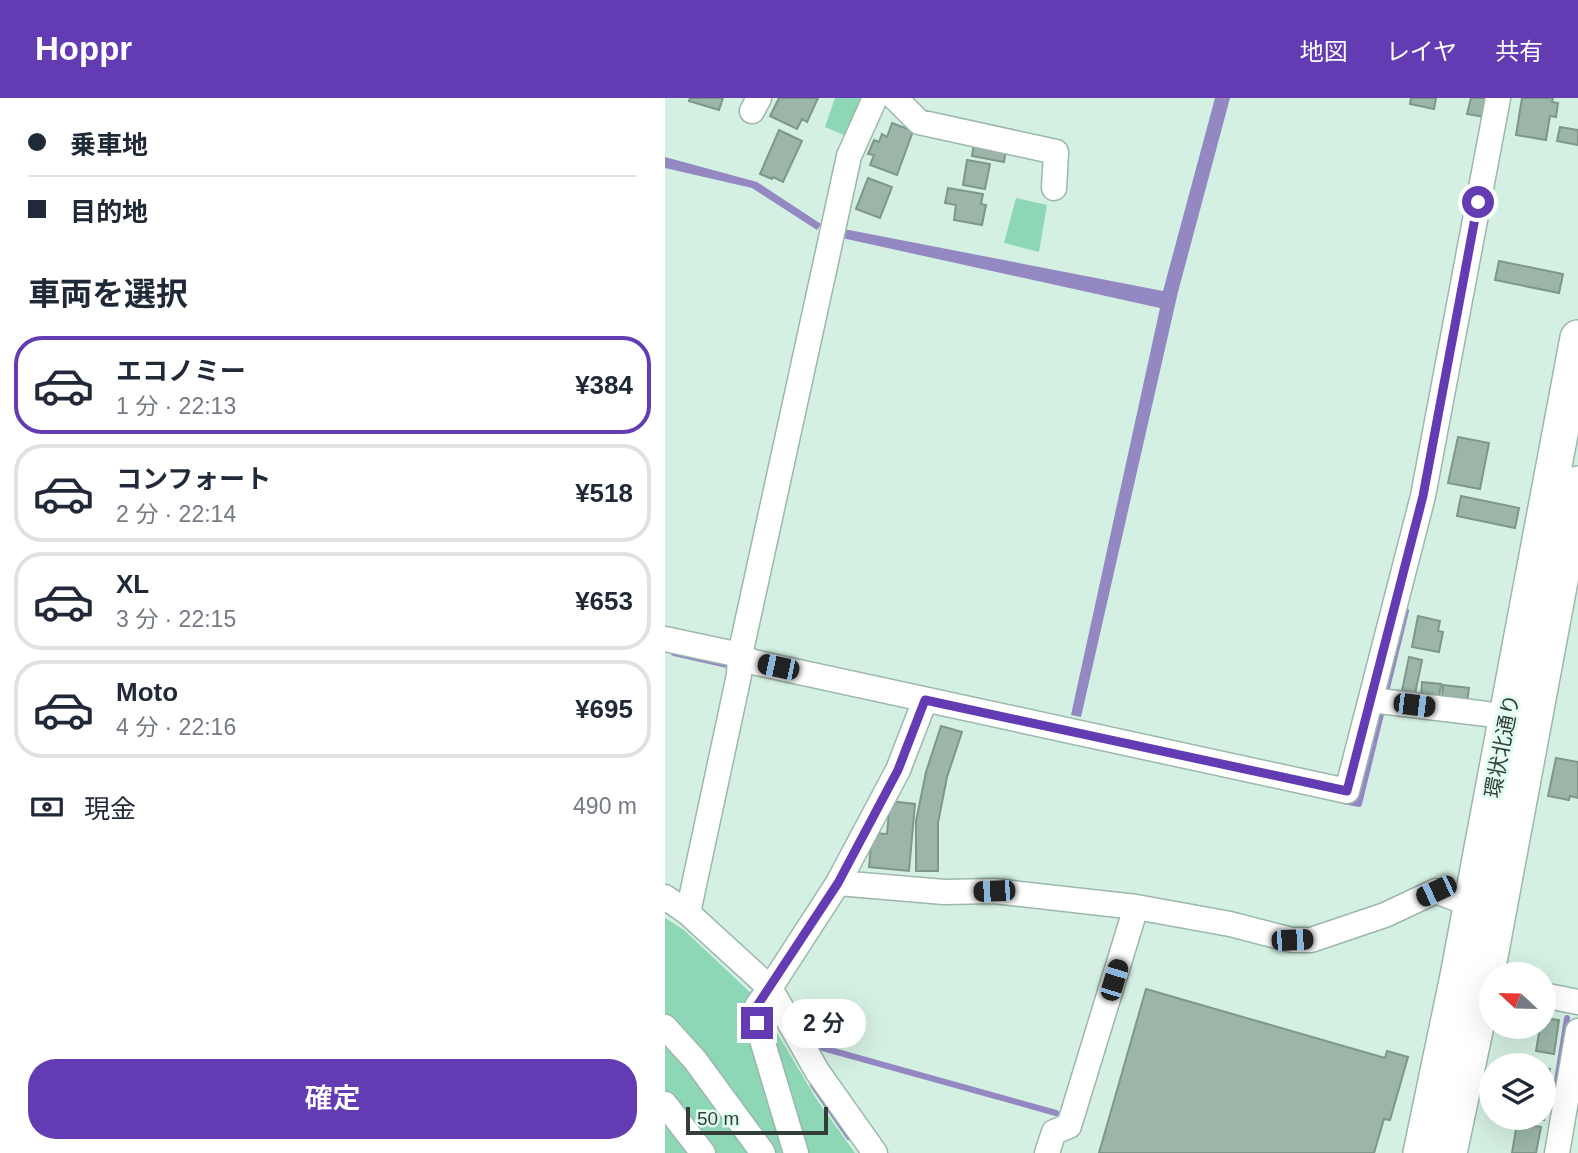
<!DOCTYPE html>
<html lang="ja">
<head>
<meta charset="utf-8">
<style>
  body { margin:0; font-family:Arial,"Noto Sans JP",sans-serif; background:#f2f2f3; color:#1f2937; height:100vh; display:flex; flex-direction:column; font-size:26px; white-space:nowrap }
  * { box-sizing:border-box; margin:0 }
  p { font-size:23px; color:#747a83 }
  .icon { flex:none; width:38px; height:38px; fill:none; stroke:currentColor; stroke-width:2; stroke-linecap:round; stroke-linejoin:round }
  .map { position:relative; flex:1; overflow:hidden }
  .drawer { display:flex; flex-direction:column; background:#fff; width:665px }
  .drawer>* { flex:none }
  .hud { display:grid; align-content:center; height:154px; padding:0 28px; background:#fff }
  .needle { width:46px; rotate:292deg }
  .buttons { position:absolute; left:814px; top:864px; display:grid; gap:14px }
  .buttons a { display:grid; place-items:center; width:77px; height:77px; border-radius:50%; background:#fff; box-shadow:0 7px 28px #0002; font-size:35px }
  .scale { position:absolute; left:21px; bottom:18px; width:142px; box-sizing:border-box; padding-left:7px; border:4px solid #333e39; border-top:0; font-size:19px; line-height:24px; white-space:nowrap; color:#333e39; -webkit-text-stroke:5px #e1fdf0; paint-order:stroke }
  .end { position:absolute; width:32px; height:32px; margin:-16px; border:9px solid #633cb4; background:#fff; box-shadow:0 0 0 4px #fff }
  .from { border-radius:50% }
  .bubble { position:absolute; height:49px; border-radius:24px; background:#fff; box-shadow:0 7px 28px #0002; font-size:23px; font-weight:600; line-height:49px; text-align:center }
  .car { position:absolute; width:21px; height:42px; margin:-21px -10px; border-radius:9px; box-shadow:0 0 5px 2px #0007; background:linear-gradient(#222 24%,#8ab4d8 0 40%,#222 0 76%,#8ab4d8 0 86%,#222 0) }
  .hud b { display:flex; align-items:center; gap:24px; height:66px; font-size:26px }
  .hud b+b { border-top:2px solid #e0e1e3 }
  .hud i { width:18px; height:18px; background:#1f2937 }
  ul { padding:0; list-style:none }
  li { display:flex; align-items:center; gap:21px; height:98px; margin:0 14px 10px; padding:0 14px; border:4px solid #e0e1e3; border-radius:28px }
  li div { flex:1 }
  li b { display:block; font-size:26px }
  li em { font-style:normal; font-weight:600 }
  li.active { border-color:#633cb4 }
  li>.icon { width:63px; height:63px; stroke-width:1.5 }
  h2 { padding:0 28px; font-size:32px; line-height:84px }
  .pay { display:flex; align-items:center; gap:18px; height:77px; padding:0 28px; font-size:26px }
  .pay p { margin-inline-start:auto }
  .button { display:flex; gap:14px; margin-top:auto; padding:14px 28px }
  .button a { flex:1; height:80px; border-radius:28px; background:#633cb4; color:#fff; font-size:28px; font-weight:600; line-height:80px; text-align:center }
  header { display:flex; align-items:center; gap:42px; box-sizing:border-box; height:98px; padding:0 35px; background:#633cb4; color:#fff }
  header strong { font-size:33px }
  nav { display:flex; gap:38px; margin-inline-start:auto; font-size:24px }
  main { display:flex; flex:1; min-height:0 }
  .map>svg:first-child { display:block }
  .green { fill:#8dd7b7 }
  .water { fill:#9488c3 }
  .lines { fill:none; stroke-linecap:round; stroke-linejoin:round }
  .stream { stroke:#9488c3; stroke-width:6 }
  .building { fill:#9bb6a9; stroke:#7d978b; stroke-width:2 }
  .minor-casing { stroke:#9cb7ab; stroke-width:27 }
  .highway-casing { stroke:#9cb7ab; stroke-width:38 }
  .minor { stroke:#fff; stroke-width:24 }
  .highway { stroke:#fff; stroke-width:35 }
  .route { stroke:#633cb4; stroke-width:9 }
  .labels { text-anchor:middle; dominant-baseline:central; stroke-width:6; stroke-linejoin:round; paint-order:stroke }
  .street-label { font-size:21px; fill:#333e39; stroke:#e1fdf0 }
</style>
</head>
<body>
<header>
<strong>Hoppr</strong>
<nav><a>地図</a><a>レイヤ</a><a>共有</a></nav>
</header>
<main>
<section class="drawer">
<div class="hud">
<b><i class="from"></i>乗車地</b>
<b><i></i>目的地</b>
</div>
<h2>車両を選択</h2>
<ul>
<li class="active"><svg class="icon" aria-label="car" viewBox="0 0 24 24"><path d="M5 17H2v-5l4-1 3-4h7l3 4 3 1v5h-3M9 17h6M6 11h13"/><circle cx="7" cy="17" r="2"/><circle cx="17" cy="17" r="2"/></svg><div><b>エコノミー</b><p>1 分 · 22:13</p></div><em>¥384</em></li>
<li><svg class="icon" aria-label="car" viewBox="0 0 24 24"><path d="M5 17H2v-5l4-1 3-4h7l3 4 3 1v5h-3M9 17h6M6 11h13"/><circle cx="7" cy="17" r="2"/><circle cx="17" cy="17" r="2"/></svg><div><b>コンフォート</b><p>2 分 · 22:14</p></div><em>¥518</em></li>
<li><svg class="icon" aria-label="car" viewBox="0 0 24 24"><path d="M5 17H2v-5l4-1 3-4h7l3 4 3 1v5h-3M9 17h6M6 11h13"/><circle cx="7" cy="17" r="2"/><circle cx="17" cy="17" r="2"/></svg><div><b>XL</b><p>3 分 · 22:15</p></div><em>¥653</em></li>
<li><svg class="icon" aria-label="car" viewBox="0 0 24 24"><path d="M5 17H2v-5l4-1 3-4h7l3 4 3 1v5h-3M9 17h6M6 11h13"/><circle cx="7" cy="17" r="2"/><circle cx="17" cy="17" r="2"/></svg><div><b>Moto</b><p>4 分 · 22:16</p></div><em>¥695</em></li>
</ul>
<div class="pay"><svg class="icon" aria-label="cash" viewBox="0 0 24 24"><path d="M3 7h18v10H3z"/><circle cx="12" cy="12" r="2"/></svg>現金<p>490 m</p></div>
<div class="button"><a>確定</a></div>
</section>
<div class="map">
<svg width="913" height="1055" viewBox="0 0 913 1055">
  <rect width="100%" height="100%" fill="#d4f0e2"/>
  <!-- green -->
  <path class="green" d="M 170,0 L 199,0 L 181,38 L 160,29 Z
    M 351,100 L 382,107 L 374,154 L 339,145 Z
    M 0,820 L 19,832 L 91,900 L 152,1002 L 190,1055 L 0,1055 Z"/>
  <!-- water -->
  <path class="water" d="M 550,0 L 565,0 L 513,194 L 416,619 L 406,617 L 495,210 L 177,140 L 179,131 L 498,193 Z
    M 0,59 L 92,84 L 156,126 L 152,132 L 87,90 L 0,70 Z"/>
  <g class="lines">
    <!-- stream -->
    <path class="stream" d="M 9,555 L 67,568
      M 720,598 L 741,513
      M 679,703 L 694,706 L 718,608
      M 154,949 L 391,1015
      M 148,987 L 184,1039
      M 888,1008 L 902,920"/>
  </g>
  <!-- building -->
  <path class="building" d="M 25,0 L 58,0 L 54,12 L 24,3 Z
    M 114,0 L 153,0 L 142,24 L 137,21 L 132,31 L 105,18 Z
    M 746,0 L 771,0 L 769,11 L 745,6 Z
    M 806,0 L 824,0 L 820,19 L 802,16 Z
    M 857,0 L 888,0 L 887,4 L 893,5 L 891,19 L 885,18 L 881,42 L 851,37 Z
    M 227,25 L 248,33 L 232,77 L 205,67 L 209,57 L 203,56 L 209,42 L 214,44 L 217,36 L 222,39 Z
    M 895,29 L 913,32 L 913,47 L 892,43 Z
    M 114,32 L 137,43 L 118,84 L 108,79 L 107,81 L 95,76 Z
    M 309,45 L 341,51 L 339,64 L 307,58 Z
    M 302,62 L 325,66 L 320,91 L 298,87 Z
    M 203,80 L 227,89 L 215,120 L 191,111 Z
    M 283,90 L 318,96 L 316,106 L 321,107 L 317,127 L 289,122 L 291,107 L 280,105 Z
    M 834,163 L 898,176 L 894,195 L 830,182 Z
    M 793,339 L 824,345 L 815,391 L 783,385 Z
    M 796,398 L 854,410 L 850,430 L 792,418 Z
    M 753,518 L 775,523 L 773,533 L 778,534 L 774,554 L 747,549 Z
    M 744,559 L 757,562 L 750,596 L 737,593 Z
    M 757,584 L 776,586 L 774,600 L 756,598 Z
    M 778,587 L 804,590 L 802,604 L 777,601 Z
    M 276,628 L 297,634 L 282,679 L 273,725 L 273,773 L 251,773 L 251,723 L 261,674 Z
    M 891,660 L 913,664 L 913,700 L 905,698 L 904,702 L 883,698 Z
    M 225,703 L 250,706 L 244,773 L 204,769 L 207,735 L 222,736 Z
    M 481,891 L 720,960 L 722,953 L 743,959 L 725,1022 L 719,1021 L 709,1055 L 434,1055 Z
    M 878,920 L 894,922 L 889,956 L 871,953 L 875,929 L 878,929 Z
    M 878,970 L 885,971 L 879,1022 L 866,1021 L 878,1020 Z
    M 852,1025 L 876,1029 L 871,1055 L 847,1055 Z"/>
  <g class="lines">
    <defs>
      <path id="minor" d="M 230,0 L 254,24 L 391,54 L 389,90
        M 87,13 L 94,0
        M 0,541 L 75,557 L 184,58 L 210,0
        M 260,602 L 233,672 L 173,785 L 105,890 L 23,815 L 74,577 L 75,557 L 88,564 L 682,693 L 758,398 L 833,0
        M 706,602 L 822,616 L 841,621
        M 173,785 L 279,794 L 329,793 L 471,809 L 565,826 L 627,842 L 646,842 L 720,817 L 771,793 L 807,807
        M 0,799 L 23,815
        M 878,897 L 913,904
        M 0,929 L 30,962 L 98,1055
        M 0,1006 L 38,1055
        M 131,1055 L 92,925 L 92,908 L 105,890 L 152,973 L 210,1055
        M 382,1055 L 389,1034 L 404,1028 L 471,809
        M 892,1055 L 913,933"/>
      <path id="highway" d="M 756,1055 L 793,878 L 913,240
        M 784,1055 L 820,885 L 913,386"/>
    </defs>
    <!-- minor casing -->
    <use href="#minor" class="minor-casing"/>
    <!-- highway casing -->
    <use href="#highway" class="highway-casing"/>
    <!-- minor -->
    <use href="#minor" class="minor"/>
    <!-- highway -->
    <use href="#highway" class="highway"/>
  </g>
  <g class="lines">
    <!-- route -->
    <path class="route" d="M 92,925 L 92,908 L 173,785 L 233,672 L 260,602 L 682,693 L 758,398 L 813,104"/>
  </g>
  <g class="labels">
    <!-- street labels -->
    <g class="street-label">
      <text transform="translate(837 648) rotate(-79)">環状北通り</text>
    </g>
  </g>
</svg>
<div class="buttons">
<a><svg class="needle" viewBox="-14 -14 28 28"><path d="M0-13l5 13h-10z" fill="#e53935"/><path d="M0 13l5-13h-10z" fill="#747a83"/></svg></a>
<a><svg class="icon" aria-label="layers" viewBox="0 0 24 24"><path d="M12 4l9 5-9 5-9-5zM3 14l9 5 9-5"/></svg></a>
</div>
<div class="scale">50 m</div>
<i class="end from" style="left:813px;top:104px"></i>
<i class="end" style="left:92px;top:925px"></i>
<div class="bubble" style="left:117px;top:901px;width:84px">2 分</div>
<i class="car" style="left:113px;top:569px;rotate:282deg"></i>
<i class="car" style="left:749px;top:607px;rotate:97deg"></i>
<i class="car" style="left:329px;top:793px;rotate:268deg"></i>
<i class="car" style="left:771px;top:793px;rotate:245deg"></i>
<i class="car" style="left:627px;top:842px;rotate:88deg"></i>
<i class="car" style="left:449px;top:882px;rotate:17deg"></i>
</div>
</main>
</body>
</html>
